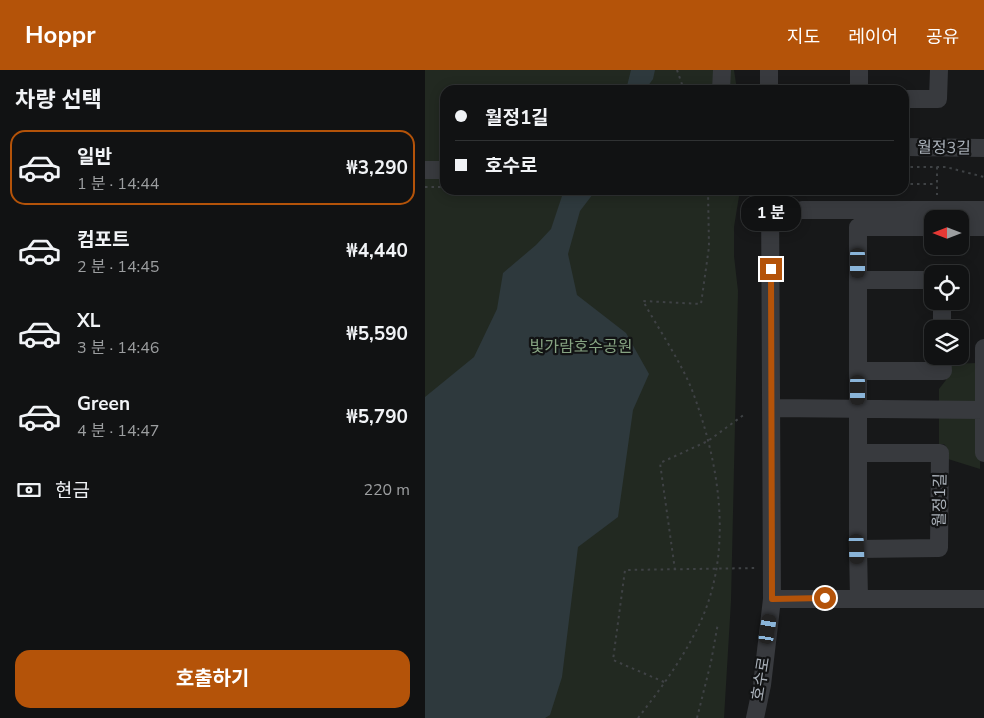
<!DOCTYPE html>
<html lang="ko">
<head>
<meta charset="utf-8">
<style>
  body { margin:0; font-family:"Nunito Sans","Noto Sans KR",sans-serif; background:#1e2021; color:#f1f3f6; height:100vh; display:flex; flex-direction:column; font-size:19px; white-space:nowrap }
  * { box-sizing:border-box; margin:0 }
  p { font-size:16px; color:#9c9ea0 }
  .icon { flex:none; width:28px; height:28px; fill:none; stroke:currentColor; stroke-width:2; stroke-linecap:round; stroke-linejoin:round }
  .map { position:relative; flex:1; overflow:hidden }
  .side { display:flex; flex-direction:column; background:#111213; width:425px }
  .side>* { flex:none }
  .banner { position:absolute; left:15px; top:15px; width:469px; height:110px; border-radius:15px; box-shadow:0 2px 12px #0003,0 0 0 1px #303233; display:grid; align-content:center; height:110px; padding:0 15px; background:#111213 }
  .needle { width:32px; rotate:270deg }
  .buttons { position:absolute; left:499px; top:140px; display:grid; gap:10px }
  .buttons a { display:grid; place-items:center; width:45px; height:45px; border-radius:10px; background:#111213; box-shadow:0 2px 12px #0003,0 0 0 1px #303233; font-size:25px }
  .end { position:absolute; width:22px; height:22px; margin:-11px; border:6px solid #b45309; background:#fff; box-shadow:0 0 0 2px #fff }
  .from { border-radius:50% }
  .bubble { position:absolute; height:35px; border-radius:15px; background:#111213; box-shadow:0 2px 12px #0003,0 0 0 1px #303233; font-size:16px; font-weight:700; line-height:35px; text-align:center }
  .car { position:absolute; width:15px; height:30px; margin:-15px -8px; border-radius:6px; box-shadow:0 0 4px 1px #0007; background:linear-gradient(#222 24%,#8ab4d8 0 40%,#222 0 76%,#8ab4d8 0 86%,#222 0) }
  .banner b { display:flex; align-items:center; gap:18px; height:48px; font-size:19px }
  .banner b+b { border-top:1px solid #303233 }
  .banner i { width:12px; height:12px; background:#f1f3f6 }
  ul { padding:0; list-style:none }
  li { display:flex; align-items:center; gap:15px; height:75px; margin:0 10px 8px; padding:0 5px; border:2px solid transparent; border-radius:15px }
  li div { flex:1 }
  li b { display:block; font-size:19px }
  li em { font-style:normal; font-weight:700 }
  li.on { border-color:#b45309 }
  li>.icon { width:45px; height:45px; stroke-width:1.5 }
  h2 { padding:0 15px; font-size:22px; line-height:60px }
  .pay { display:flex; align-items:center; gap:12px; height:55px; padding:0 15px; font-size:19px }
  .pay p { margin-inline-start:auto }
  .action { display:flex; gap:10px; margin-top:auto; padding:10px 15px }
  .action a { flex:1; height:58px; border-radius:15px; background:#b45309; color:#fff; font-size:20px; font-weight:700; line-height:58px; text-align:center }
  header { display:flex; align-items:center; gap:30px; box-sizing:border-box; height:70px; padding:0 25px; background:#b45309; color:#fff }
  header strong { font-size:24px }
  nav { display:flex; gap:28px; margin-inline-start:auto; font-size:18px }
  main { display:flex; flex:1; min-height:0 }
  .map>svg:first-child { display:block }
  .green { fill:#222921 }
  .water { fill:#2e393d }
  .lines { fill:none; stroke-linecap:round; stroke-linejoin:round }
  .path { stroke:#3f4245; stroke-width:2; stroke-dasharray:2.5 4; stroke-linecap:butt }
  .minor { stroke:#383a3e; stroke-width:18 }
  .route { stroke:#b45309; stroke-width:6 }
  .labels { text-anchor:middle; dominant-baseline:central; stroke-width:4.5; stroke-linejoin:round; paint-order:stroke }
  .street-label { font-size:16px; fill:#aab1b9; stroke:#121314 }
  .park-label { font-size:16px; fill:#86a382; stroke:#121314 }
</style>
</head>
<body>
<header>
<strong>Hoppr</strong>
<nav><a>지도</a><a>레이어</a><a>공유</a></nav>
</header>
<main>
<section class="side">
<h2>차량 선택</h2>
<ul>
<li class="on"><svg class="icon" aria-label="car" viewBox="0 0 24 24"><path d="M5 17H2v-5l4-1 3-4h7l3 4 3 1v5h-3M9 17h6M6 11h13"/><circle cx="7" cy="17" r="2"/><circle cx="17" cy="17" r="2"/></svg><div><b>일반</b><p>1 분 · 14:44</p></div><em>₩3,290</em></li>
<li><svg class="icon" aria-label="car" viewBox="0 0 24 24"><path d="M5 17H2v-5l4-1 3-4h7l3 4 3 1v5h-3M9 17h6M6 11h13"/><circle cx="7" cy="17" r="2"/><circle cx="17" cy="17" r="2"/></svg><div><b>컴포트</b><p>2 분 · 14:45</p></div><em>₩4,440</em></li>
<li><svg class="icon" aria-label="car" viewBox="0 0 24 24"><path d="M5 17H2v-5l4-1 3-4h7l3 4 3 1v5h-3M9 17h6M6 11h13"/><circle cx="7" cy="17" r="2"/><circle cx="17" cy="17" r="2"/></svg><div><b>XL</b><p>3 분 · 14:46</p></div><em>₩5,590</em></li>
<li><svg class="icon" aria-label="car" viewBox="0 0 24 24"><path d="M5 17H2v-5l4-1 3-4h7l3 4 3 1v5h-3M9 17h6M6 11h13"/><circle cx="7" cy="17" r="2"/><circle cx="17" cy="17" r="2"/></svg><div><b>Green</b><p>4 분 · 14:47</p></div><em>₩5,790</em></li>
</ul>
<div class="pay"><svg class="icon" aria-label="cash" viewBox="0 0 24 24"><path d="M3 7h18v10H3z"/><circle cx="12" cy="12" r="2"/></svg>현금<p>220 m</p></div>
<div class="action"><a>호출하기</a></div>
</section>
<div class="map">
<svg width="559" height="648" viewBox="0 0 559 648">
  <rect width="100%" height="100%" fill="#171819"/>
  <!-- green -->
  <path class="green" d="M 0,0 L 309,0 L 312,20 L 20,20 L 20,120 L 315,120 L 309,157 L 309,186 L 313,221 L 306,531 L 299,648 L 0,648 Z
    M 553,293 L 555,390 L 555,399 L 523,389 L 522,378 L 519,374 L 514,374 L 514,319 L 521,310 L 522,294 Z"/>
  <!-- water -->
  <path class="water" d="M 206,0 L 230,0 L 228,9 L 220,20 L 201,20 Z
    M 139,120 L 171,120 L 155,141 L 143,184 L 152,225 L 201,263 L 224,304 L 208,340 L 193,447 L 153,477 L 137,607 L 125,645 L 120,648 L 0,648 L 0,327 L 49,287 L 72,239 L 78,203 L 111,175 L 126,159 Z"/>
  <g class="lines">
    <!-- path -->
    <path class="path" d="M 252,0 L 259,20
      M 479,97 L 521,97 L 559,107
      M 512,97 L 512,125
      M 479,114 L 511,114
      M 0,117 L 20,117
      M 250,500 L 235,393 L 283,371 L 320,344
      M 239,612 L 188,590 L 200,500 L 333,498
      M 213,648 C 234,621 254,594 270,563 C 310,488 296,397 267,320 C 256,292 233,258 218,231 L 276,234 L 284,177 L 283,120
      M 272,648 L 286,592 L 293,553"/>
    <!-- minor -->
    <path class="minor" d="M 344,0 L 344,20
      M 296,20 L 297,0
      M 434,20 L 434,0
      M 479,29 L 513,29 L 514,0
      M 479,77 L 559,78
      M 0,100 L 20,100
      M 377,140 L 559,140
      M 535,157 L 559,157
      M 433,210 L 508,210
      M 517,231 L 517,259
      M 559,278 L 559,383
      M 433,301 L 518,301 L 517,286
      M 348,338 L 559,340
      M 433,479 L 514,478 L 515,383 L 433,383
      M 434,528 L 433,479 L 433,157 L 508,157
      M 347,529 L 559,529
      M 330,648 L 337,615 L 347,529 L 345,120"/>
  </g>
  <g class="lines">
    <!-- route -->
    <path class="route" d="M 346,199 L 347,529 L 400,528"/>
  </g>
  <g class="labels">
    <!-- street labels -->
    <g class="street-label">
      <text transform="translate(519 78) rotate(1)">월정3길</text>
      <text transform="translate(515 430) rotate(-89)">월정1길</text>
      <text transform="translate(336 609) rotate(-81)">호수로</text>
    </g>
    <!-- park labels -->
    <g class="park-label">
      <text x="156" y="277">빛가람호수공원</text>
    </g>
  </g>
</svg>
<div class="buttons">
<a><svg class="needle" viewBox="-14 -14 28 28"><path d="M0-13l5 13h-10z" fill="#e53935"/><path d="M0 13l5-13h-10z" fill="#9c9ea0"/></svg></a>
<a><svg class="icon" aria-label="locate" viewBox="0 0 24 24"><circle cx="12" cy="12" r="6"/><path d="M12 2v4M12 18v4M2 12h4M18 12h4"/></svg></a>
<a><svg class="icon" aria-label="layers" viewBox="0 0 24 24"><path d="M12 4l9 5-9 5-9-5zM3 14l9 5 9-5"/></svg></a>
</div>
<i class="end from" style="left:400px;top:528px"></i>
<i class="end" style="left:346px;top:199px"></i>
<div class="bubble" style="left:316px;top:126px;width:60px">1 분</div>
<i class="car" style="left:433px;top:193px;rotate:180deg"></i>
<i class="car" style="left:433px;top:320px;rotate:180deg"></i>
<i class="car" style="left:432px;top:479px;rotate:178deg"></i>
<i class="car" style="left:343px;top:559px;rotate:9deg"></i>
<div class="banner">
<b><i class="from"></i>월정1길</b>
<b><i></i>호수로</b>
</div>
</div>
</main>
</body>
</html>
